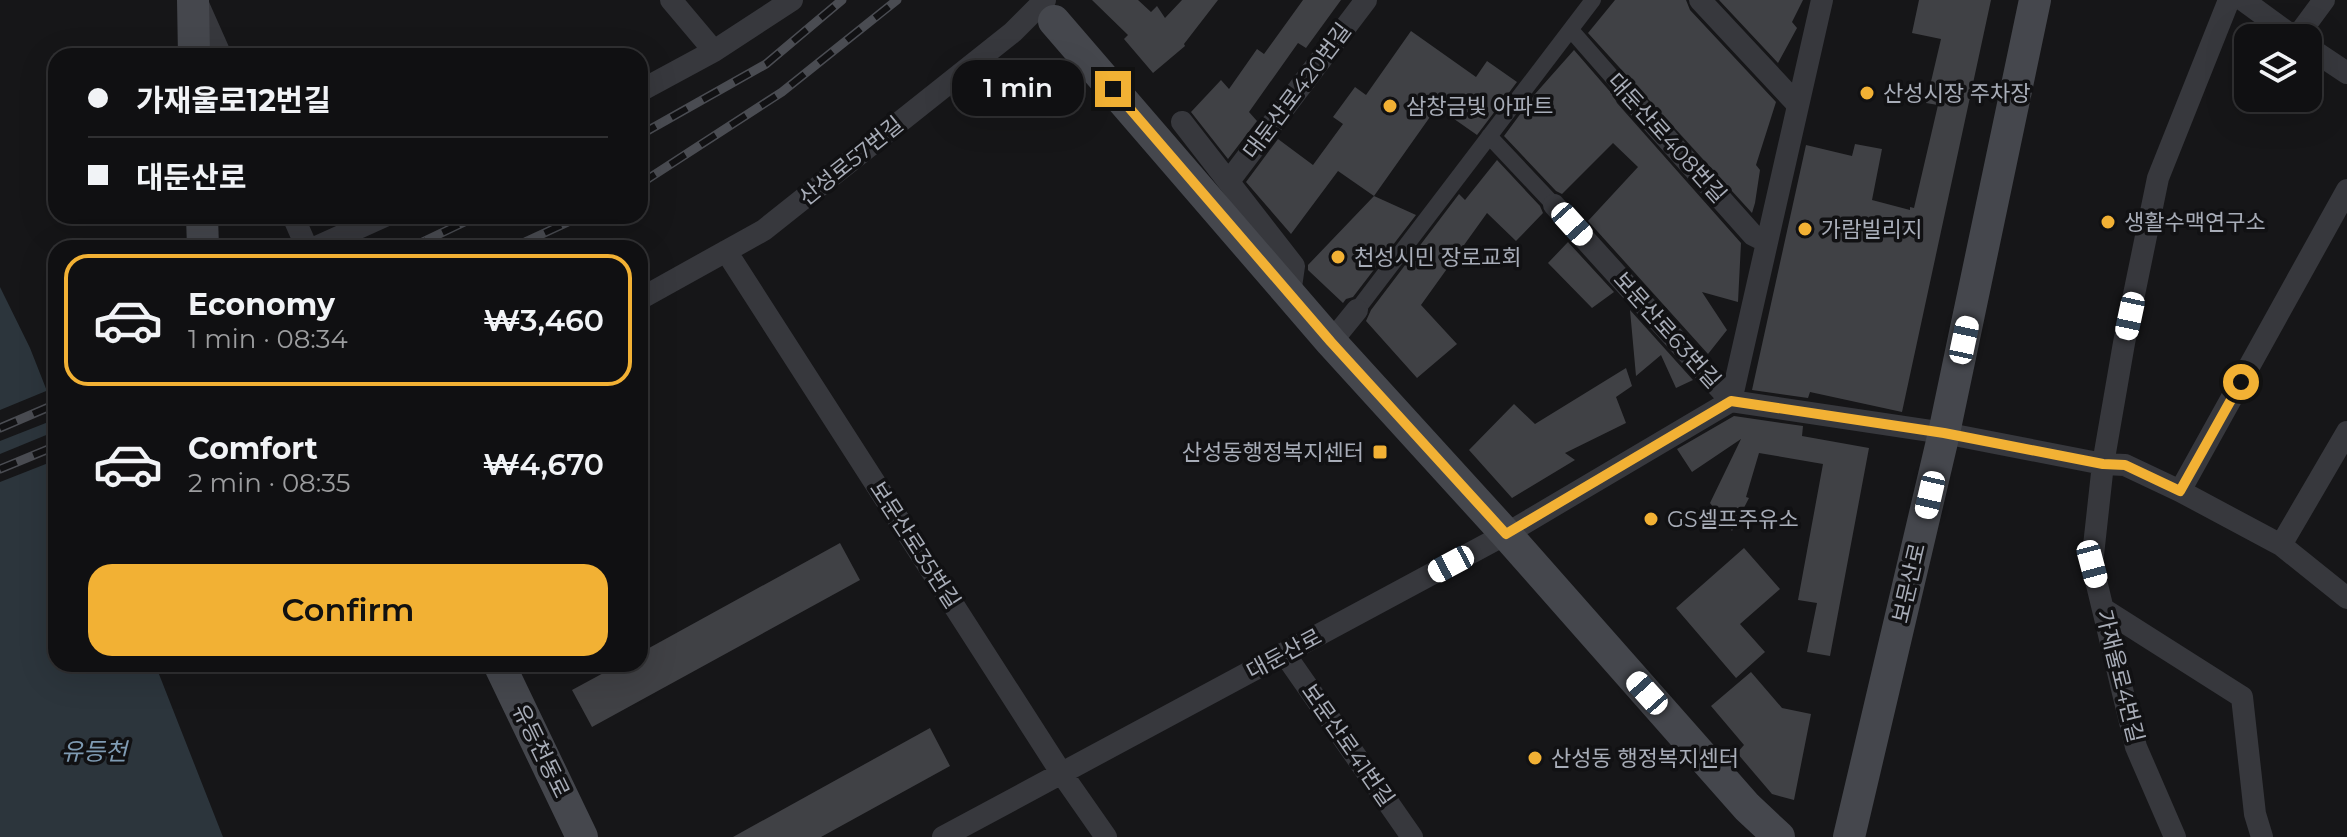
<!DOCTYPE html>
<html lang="en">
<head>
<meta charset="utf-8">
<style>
  body { margin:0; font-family:Montserrat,"Noto Sans KR",sans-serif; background:#19191b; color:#f1f3f6; height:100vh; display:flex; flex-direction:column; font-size:30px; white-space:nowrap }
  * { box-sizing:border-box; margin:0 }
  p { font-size:26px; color:#9c9d9f }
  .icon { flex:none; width:44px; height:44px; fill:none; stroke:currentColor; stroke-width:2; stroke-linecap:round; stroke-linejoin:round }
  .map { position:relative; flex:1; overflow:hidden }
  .sheet { position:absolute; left:48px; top:240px; width:600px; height:432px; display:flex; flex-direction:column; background:#101012; border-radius:24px; box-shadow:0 8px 32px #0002,0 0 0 2px #303032 }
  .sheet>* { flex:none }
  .guide { position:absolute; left:48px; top:48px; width:600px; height:176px; border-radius:24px; box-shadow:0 8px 32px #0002,0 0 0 2px #303032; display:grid; align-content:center; height:176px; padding:0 40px; background:#101012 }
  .buttons { position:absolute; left:2234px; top:24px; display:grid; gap:16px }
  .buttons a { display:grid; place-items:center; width:88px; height:88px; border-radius:16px; background:#101012; box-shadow:0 8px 32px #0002,0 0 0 2px #303032; font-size:40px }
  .end { position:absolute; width:36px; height:36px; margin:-18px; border:10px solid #f2b134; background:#111; box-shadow:0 0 0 4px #111 }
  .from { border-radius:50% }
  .bubble { position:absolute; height:56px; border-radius:24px; background:#101012; box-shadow:0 8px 32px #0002,0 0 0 2px #303032; font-size:26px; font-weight:600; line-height:56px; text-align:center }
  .car { position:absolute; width:24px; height:48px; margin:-24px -12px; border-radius:10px; box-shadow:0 0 6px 2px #0007; background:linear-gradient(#fff 24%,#345 0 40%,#fff 0 76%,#345 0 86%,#fff 0) }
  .guide b { display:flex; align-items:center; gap:28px; height:76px; font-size:30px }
  .guide b+b { border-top:2px solid #303032 }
  .guide i { width:20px; height:20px; background:#f1f3f6 }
  ul { padding:14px 0 0; list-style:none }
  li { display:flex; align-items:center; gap:24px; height:132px; margin:0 16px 12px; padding:0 24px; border:4px solid transparent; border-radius:24px }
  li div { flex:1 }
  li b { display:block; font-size:30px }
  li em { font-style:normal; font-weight:600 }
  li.on { border-color:#f2b134 }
  li>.icon { width:72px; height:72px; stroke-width:1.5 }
  .primary-button { display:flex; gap:16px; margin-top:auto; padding:16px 40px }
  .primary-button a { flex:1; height:92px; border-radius:24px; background:#f2b134; color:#111; font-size:32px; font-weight:600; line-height:92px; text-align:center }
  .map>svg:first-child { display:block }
  .water { fill:#2c353c }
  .pier { fill:#161618 }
  .building { fill:#404145 }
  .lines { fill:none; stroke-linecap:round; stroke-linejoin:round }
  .pedestrian { stroke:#37383d; stroke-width:16 }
  .minor { stroke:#37383d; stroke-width:22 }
  .secondary { stroke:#45474d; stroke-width:32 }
  .rail-casing { stroke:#4a4c52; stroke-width:9 }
  .rail { stroke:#111113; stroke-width:6; stroke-dasharray:18; stroke-linecap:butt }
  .route { stroke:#f2b134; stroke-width:10 }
  .poi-dot { fill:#f2b134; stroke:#111113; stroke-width:3 }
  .labels { text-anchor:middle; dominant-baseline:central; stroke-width:7; stroke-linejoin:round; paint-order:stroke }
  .street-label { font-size:22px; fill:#a8adb8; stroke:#111113 }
  .poi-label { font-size:22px; fill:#a8adb8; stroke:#111113; text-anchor:start }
  .water-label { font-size:24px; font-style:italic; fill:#7f9bb3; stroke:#111113 }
</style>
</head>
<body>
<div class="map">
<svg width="2347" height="837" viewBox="0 0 2347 837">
  <rect width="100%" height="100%" fill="#161618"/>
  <!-- water -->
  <path class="water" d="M 0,287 L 30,348 L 56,414 L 56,664 L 155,664 L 223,837 L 0,837 Z"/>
  <!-- pier -->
  <path class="pier" d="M 51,389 L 56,403 L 56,419 L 0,441 L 0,410 Z
    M 56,431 L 56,460 L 0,482 L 0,454 Z"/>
  <!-- building -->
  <path class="building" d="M 1092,0 L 1138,0 L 1151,12 L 1157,6 L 1165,18 L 1182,0 L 1218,0 L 1184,44 L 1185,46 L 1153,73 L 1124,39 L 1128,35 Z
    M 1303,0 L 1341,0 L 1306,48 L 1298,43 L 1249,112 L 1257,121 L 1228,159 L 1191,112 L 1221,80 L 1229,89 L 1257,49 L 1264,54 Z
    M 1615,0 L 1686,0 L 1690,10 L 1776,102 L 1756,165 L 1760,170 L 1755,203 L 1752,213 L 1588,33 Z
    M 1719,0 L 1803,0 L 1792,22 L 1797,28 L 1778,63 Z
    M 1919,0 L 1991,0 L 1902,412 L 1810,392 L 1808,398 L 1752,390 L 1806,145 L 1852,156 L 1855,144 L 1882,149 L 1872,200 L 1910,210 L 1910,207 L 1914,208 L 1938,105 L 1926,103 L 1941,39 L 1912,33 Z
    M 1411,31 L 1476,77 L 1487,61 L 1517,82 L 1477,135 L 1437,107 L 1374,196 L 1338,171 L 1291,234 L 1246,182 L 1278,139 L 1313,165 L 1343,124 L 1333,117 L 1355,87 L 1366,95 Z
    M 1574,50 L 1613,95 L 1617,103 L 1741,243 L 1738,302 L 1702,292 L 1727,330 L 1708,354 L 1588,221 L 1638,167 L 1613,143 L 1562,194 L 1556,191 L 1504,136 L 1535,94 Z
    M 1497,160 L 1540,206 L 1543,213 L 1516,241 L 1487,213 L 1421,305 L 1457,344 L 1417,378 L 1366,321 L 1371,310 L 1459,194 L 1465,200 Z
    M 1374,196 L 1416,215 L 1353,297 L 1346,299 L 1343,303 L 1308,270 L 1308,265 Z
    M 1568,242 L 1614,292 L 1592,308 L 1548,263 Z
    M 1630,310 L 1693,380 L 1676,388 L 1661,355 L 1636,376 Z
    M 1626,368 L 1632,386 L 1616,397 L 1626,423 L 1565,453 L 1575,460 L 1512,498 L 1469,450 L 1514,404 L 1535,424 Z
    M 1734,416 L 1803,426 L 1802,436 L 1869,448 L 1830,656 L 1807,652 L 1817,603 L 1798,600 L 1823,464 L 1759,453 L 1746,497 L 1749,498 L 1732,531 L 1710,503 L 1741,439 L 1692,472 L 1677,449 Z
    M 840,543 L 860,580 L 592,727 L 572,690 L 620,664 L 640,664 L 640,653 Z
    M 1744,548 L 1780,589 L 1740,624 L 1765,652 L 1736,678 L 1676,608 Z
    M 1751,672 L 1782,708 L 1811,714 L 1794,800 L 1772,794 L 1737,753 L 1744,745 L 1711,706 Z
    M 930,728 L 950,766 L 821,837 L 733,837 Z"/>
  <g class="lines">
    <!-- pedestrian -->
    <path class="pedestrian" d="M 1571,30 L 1627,94
      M 1489,136 L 1554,205
      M 1357,310 L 1593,0"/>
    <!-- minor -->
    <path class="minor" d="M 671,0 L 714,51
      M 1700,0 L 1798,105
      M 2243,0 L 2295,38
      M 197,2 L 221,56
      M 2296,38 L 2324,0
      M 2308,47 L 2347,73
      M 640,91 L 714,51 L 792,0
      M 1627,94 L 1753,235 L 1767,242
      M 1182,122 L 1294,266 L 1290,294
      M 1229,181 L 1366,0
      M 1554,205 L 1731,401 L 1944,433 L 2103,464 L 2125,465 L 2180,491 L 2281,545 L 2347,598
      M 293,216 L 307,248
      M 314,248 L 385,216
      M 726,251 L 1062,774 L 1106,837
      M 640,299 L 764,230 L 1013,32 L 1045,0
      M 1331,342 L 1357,310
      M 2180,491 L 2347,190
      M 2281,545 L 2347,432
      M 2105,610 L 2242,697 L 2255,814 L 2262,837
      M 1284,653 L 1412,837
      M 943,837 L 1506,534 L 1731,401 L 1822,0
      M 2175,837 L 2136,747 L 2092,564 L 2103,464 L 2124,343 L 2158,178 L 2229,0"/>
    <!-- secondary -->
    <path class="secondary" d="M 193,0 L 194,56
      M 1054,21 L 1331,342 L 1506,534 L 1747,807 L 1779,837
      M 202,216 L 203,248
      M 499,664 L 582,837
      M 1849,837 L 1944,433 L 2035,0"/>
    <defs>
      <path id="rail" d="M 640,135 L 766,64 L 842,0
        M 640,184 L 782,92 L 897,0
        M 410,248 L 477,216
        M 512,248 L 581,216
        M 0,428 L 56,404
        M 0,469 L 56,446"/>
    </defs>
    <!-- rail casing -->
    <use href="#rail" class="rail-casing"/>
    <!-- rail -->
    <use href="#rail" class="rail"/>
  </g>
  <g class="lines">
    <!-- route -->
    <path class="route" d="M 1113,89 L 1331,342 L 1506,534 L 1731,401 L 1944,433 L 2103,464 L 2125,465 L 2180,491 L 2241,382"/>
  </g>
  <!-- markers -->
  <g class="poi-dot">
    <circle cx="1867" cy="93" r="8"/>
    <circle cx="1390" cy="106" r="8"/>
    <circle cx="2108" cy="222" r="8"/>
    <circle cx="1805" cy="229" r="8"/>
    <circle cx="1338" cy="257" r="8"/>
    <rect x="1372" y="444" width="16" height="16" rx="4"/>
    <circle cx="1651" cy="519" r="8"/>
    <circle cx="1535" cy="758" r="8"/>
  </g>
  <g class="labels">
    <!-- street labels -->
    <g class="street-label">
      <text transform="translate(1297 91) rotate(-53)">대둔산로420번길</text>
      <text transform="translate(1667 138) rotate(48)">대둔산로408번길</text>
      <text transform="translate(851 161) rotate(-39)">산성로57번길</text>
      <text transform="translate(1667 330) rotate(48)">보문산로63번길</text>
      <text transform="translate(915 545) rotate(57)">보문산로35번길</text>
      <text transform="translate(1909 583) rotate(-77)">보문산로</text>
      <text transform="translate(1284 654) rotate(-28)">대둔산로</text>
      <text transform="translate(2120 676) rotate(76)">가재울로4번길</text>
      <text transform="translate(1348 745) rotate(55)">보문산로41번길</text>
      <text transform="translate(541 751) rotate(64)">유등천동로</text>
    </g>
    <!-- poi labels -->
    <g class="poi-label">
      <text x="1883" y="93">산성시장 주차장</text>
      <text x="1406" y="106">삼창금빛 아파트</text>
      <text x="2124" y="222">생활수맥연구소</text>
      <text x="1821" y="229">가람빌리지</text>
      <text x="1354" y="257">천성시민 장로교회</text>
      <text x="1364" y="452" text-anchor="end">산성동행정복지센터</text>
      <text x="1667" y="519">GS셀프주유소</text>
      <text x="1551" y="758">산성동 행정복지센터</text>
    </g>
    <!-- water labels -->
    <g class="water-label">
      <text x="94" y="751">유등천</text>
    </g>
  </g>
</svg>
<div class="buttons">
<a><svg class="icon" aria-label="layers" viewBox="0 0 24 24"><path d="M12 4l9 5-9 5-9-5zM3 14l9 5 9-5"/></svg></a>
</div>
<i class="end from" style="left:2241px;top:382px"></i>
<i class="end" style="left:1113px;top:89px"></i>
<div class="bubble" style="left:952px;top:60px;width:132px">1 min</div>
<i class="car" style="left:1572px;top:224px;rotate:138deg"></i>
<i class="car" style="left:2130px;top:316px;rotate:192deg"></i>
<i class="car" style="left:1964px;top:340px;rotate:12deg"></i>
<i class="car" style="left:1930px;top:495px;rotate:193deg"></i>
<i class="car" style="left:1451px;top:564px;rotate:242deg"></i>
<i class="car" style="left:2092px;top:564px;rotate:165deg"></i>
<i class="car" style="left:1647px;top:693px;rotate:318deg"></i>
<div class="guide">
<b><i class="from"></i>가재울로12번길</b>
<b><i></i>대둔산로</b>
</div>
<section class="sheet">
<ul>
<li class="on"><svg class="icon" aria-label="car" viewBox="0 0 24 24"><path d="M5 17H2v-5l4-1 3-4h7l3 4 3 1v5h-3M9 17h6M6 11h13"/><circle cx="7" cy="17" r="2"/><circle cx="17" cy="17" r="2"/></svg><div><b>Economy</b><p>1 min · 08:34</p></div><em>₩3,460</em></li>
<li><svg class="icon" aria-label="car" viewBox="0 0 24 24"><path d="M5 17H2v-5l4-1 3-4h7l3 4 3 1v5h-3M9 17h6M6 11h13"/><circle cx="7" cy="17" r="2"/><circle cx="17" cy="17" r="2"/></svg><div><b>Comfort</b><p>2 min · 08:35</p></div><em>₩4,670</em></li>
</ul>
<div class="primary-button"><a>Confirm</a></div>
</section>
</div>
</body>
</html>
